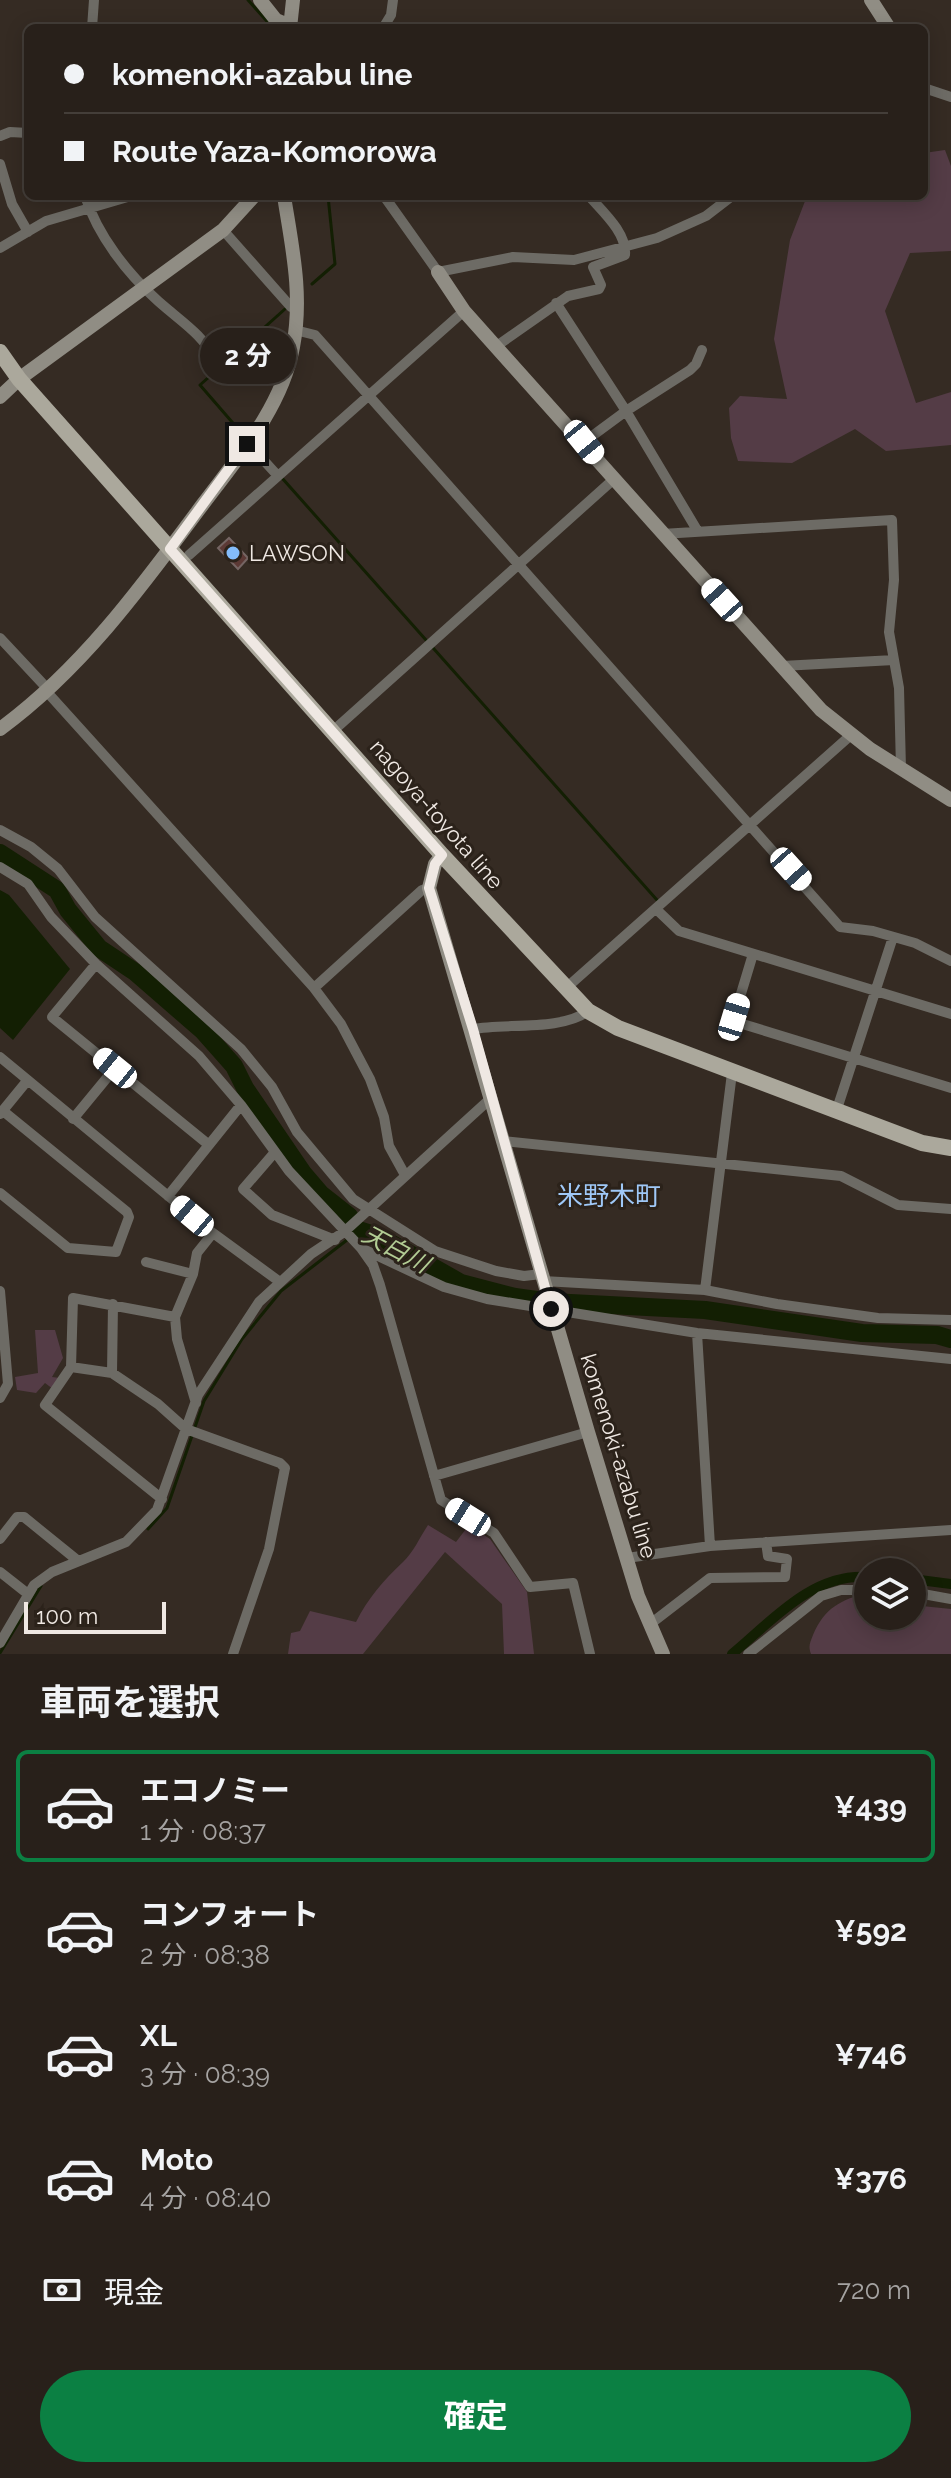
<!DOCTYPE html>
<html lang="ja">
<head>
<meta charset="utf-8">
<style>
  body { margin:0; font-family:Raleway,"Noto Sans JP",sans-serif; background:#342d27; color:#f1f3f6; height:100vh; display:flex; flex-direction:column; font-size:30px; white-space:nowrap }
  * { box-sizing:border-box; margin:0 }
  p { font-size:26px; color:#a5a3a2 }
  .icon { flex:none; width:44px; height:44px; fill:none; stroke:currentColor; stroke-width:2; stroke-linecap:round; stroke-linejoin:round }
  .map { position:relative; height:1654px; overflow:hidden }
  .side { display:flex; flex-direction:column; background:#28201a; flex:1 }
  .side>* { flex:none }
  .banner { position:absolute; left:24px; top:24px; width:904px; height:176px; border-radius:12px; box-shadow:0 4px 20px #0003,0 0 0 2px #443e39; display:grid; align-content:center; height:176px; padding:0 40px; background:#28201a }
  .tools { position:absolute; left:854px; top:1558px; display:grid; gap:16px }
  .tools a { display:grid; place-items:center; width:72px; height:72px; border-radius:50%; background:#28201a; box-shadow:0 4px 20px #0003,0 0 0 2px #443e39; font-size:40px }
  .scale { position:absolute; left:24px; bottom:20px; width:142px; box-sizing:border-box; padding-left:8px; border:4px solid #efe8e3; border-top:0; font-size:22px; line-height:28px; white-space:nowrap; color:#efe8e3; -webkit-text-stroke:6px #2b221a; paint-order:stroke }
  .end { position:absolute; width:36px; height:36px; margin:-18px; border:10px solid #efe8e3; background:#111; box-shadow:0 0 0 4px #111 }
  .from { border-radius:50% }
  .bubble { position:absolute; height:56px; border-radius:28px; background:#28201a; box-shadow:0 4px 20px #0003,0 0 0 2px #443e39; font-size:26px; font-weight:700; line-height:56px; text-align:center }
  .car { position:absolute; width:24px; height:48px; margin:-24px -12px; border-radius:10px; box-shadow:0 0 6px 2px #0007; background:linear-gradient(#fff 24%,#345 0 40%,#fff 0 76%,#345 0 86%,#fff 0) }
  .banner b { display:flex; align-items:center; gap:28px; height:76px; font-size:30px }
  .banner b+b { border-top:2px solid #443e39 }
  .banner i { width:20px; height:20px; background:#f1f3f6 }
  ul { padding:0; list-style:none }
  li { display:flex; align-items:center; gap:24px; height:112px; margin:0 16px 12px; padding:0 24px; border:4px solid transparent; border-radius:12px }
  li div { flex:1 }
  li b { display:block; font-size:30px }
  li em { font-style:normal; font-weight:700 }
  li.on { border-color:#0b8043 }
  li>.icon { width:72px; height:72px; stroke-width:1.5 }
  h2 { padding:0 40px; font-size:36px; line-height:96px }
  .pay { display:flex; align-items:center; gap:20px; height:88px; padding:0 40px; font-size:30px }
  .pay p { margin-inline-start:auto }
  .action { display:flex; gap:16px; margin-top:auto; padding:16px 40px }
  .action a { flex:1; height:92px; border-radius:48px; background:#0b8043; color:#fff; font-size:32px; font-weight:700; line-height:92px; text-align:center }
  .map>svg:first-child { display:block }
  .green { fill:#543c46 }
  .water { fill:#131f03 }
  .lines { fill:none; stroke-linecap:round; stroke-linejoin:round }
  .stream { stroke:#131f03; stroke-width:3 }
  .canal { stroke:#131f03; stroke-width:10 }
  .river { stroke:#131f03; stroke-width:18 }
  .building { fill:#5c3935; stroke:#756563; stroke-width:2 }
  .street { stroke:#6d6b65; stroke-width:10 }
  .secondary { stroke:#908d84; stroke-width:14 }
  .primary { stroke:#aba89c; stroke-width:16 }
  .route { stroke:#efe8e3; stroke-width:10 }
  .poi-dot { fill:#84bcfb; stroke:#2b221a; stroke-width:3 }
  .labels { text-anchor:middle; dominant-baseline:central; stroke-width:6; stroke-linejoin:round; paint-order:stroke }
  .poi-label { font-size:22px; fill:#efe8e3; stroke:#2b221a; text-anchor:start }
  .street-label { font-size:22px; fill:#efe8e3; stroke:#2b221a }
  .water-label { font-size:24px; font-style:italic; fill:#b2cc94; stroke:#2b221a }
  .quarter-label { font-size:26px; fill:#9fc8f7; stroke:#2b221a }
</style>
</head>
<body>
<div class="map">
<svg width="951" height="1654" viewBox="0 0 951 1654">
  <rect width="100%" height="100%" fill="#352b23"/>
  <!-- green -->
  <path class="green" d="M 945,150 L 951,166 L 951,251 L 910,253 L 885,311 L 916,403 L 951,392 L 951,445 L 886,451 L 855,429 L 792,463 L 738,461 L 731,438 L 729,408 L 740,396 L 787,399 L 774,339 L 790,240 L 807,196 L 924,196 L 924,153 Z
    M 35,1330 L 55,1330 L 63,1358 L 52,1377 L 60,1378 L 53,1389 L 45,1383 L 36,1393 L 17,1390 L 15,1377 L 38,1373 Z
    M 428,1525 L 456,1542 L 469,1525 L 490,1539 L 527,1592 L 534,1654 L 504,1654 L 502,1604 L 445,1552 L 363,1654 L 288,1654 L 291,1633 L 300,1631 L 310,1611 L 356,1622 C 368,1598 384,1580 403,1562 C 413,1553 420,1537 428,1525 Z
    M 868,1592 L 868,1616 L 912,1616 L 912,1605 L 951,1609 L 951,1654 L 811,1654 C 808,1646 810,1643 813,1635 C 825,1607 840,1601 868,1592 Z"/>
  <!-- water -->
  <path class="water" d="M 0,890 L 9,895 L 70,969 L 13,1040 L 0,1028 Z"/>
  <g class="lines">
    <!-- stream -->
    <path class="stream" d="M 248,0 L 273,28
      M 312,284 L 335,264 L 328,196
      M 245,437 L 200,385 L 285,309
      M 282,478 L 657,900
      M 148,1529 L 167,1508 L 204,1401 L 242,1339 L 281,1291 L 347,1240
      M 0,1653 L 41,1586"/>
    <!-- canal -->
    <path class="canal" d="M 912,1579 L 951,1584
      M 732,1654 C 772,1621 812,1573 868,1577"/>
    <!-- river -->
    <path class="river" d="M 0,853 L 57,890 L 68,910 L 99,948 L 135,972 L 203,1031 L 234,1066 L 245,1088 L 303,1173 L 321,1194 L 349,1216 L 356,1229 L 380,1237 L 461,1283 L 515,1297 L 551,1302 L 705,1310 L 862,1333 L 937,1335 L 951,1339"/>
  </g>
  <!-- building -->
  <path class="building" d="M 229,538 L 248,558 L 238,569 L 218,548 Z"/>
  <g class="lines">
    <!-- street -->
    <path class="street" d="M 92,28 L 94,0
      M 383,28 L 391,15 L 393,0
      M 924,88 L 951,97
      M 0,136 L 10,132 L 28,133
      M 0,164 L 12,204 L 28,232
      M 85,196 C 98,236 127,273 158,301 C 184,324 199,331 218,362
      M 384,196 L 438,272 L 513,257 L 574,260 L 657,238 L 706,216 L 732,196
      M 223,230 L 291,307
      M 0,248 L 46,221 L 131,196
      M 556,303 L 626,411 L 697,530
      M 295,330 L 315,335 L 840,927 L 873,931 L 915,943 L 951,961
      M 498,345 L 568,296 L 599,289 L 601,285 L 593,267 L 625,255 C 627,233 603,212 589,196
      M 584,442 L 626,411 L 690,370 L 696,364 L 702,350
      M 248,443 L 278,476
      M 662,534 L 892,520 L 894,580 L 889,632 L 899,688 L 901,769
      M 189,555 L 464,311
      M 0,638 L 43,684
      M 782,666 L 894,660
      M 47,692 L 314,988 L 341,1024 L 370,1079 L 384,1117 L 389,1146 L 405,1175
      M 334,730 L 614,479
      M 0,830 L 31,847 L 58,869 L 95,917 L 241,1049 L 272,1087 L 297,1132 L 353,1199 L 435,1251 L 496,1271 L 524,1276 L 541,1274
      M 0,867 L 28,884 L 51,917 L 96,964 L 199,1056 L 241,1105 L 289,1171 L 361,1248 L 444,1287 L 487,1299 L 697,1333 L 951,1359
      M 656,909 L 679,931 L 951,1014
      M 753,954 L 734,1017 L 736,1022 L 951,1088
      M 96,964 L 52,1017 L 209,1145
      M 314,988 L 422,890 L 429,888
      M 565,989 L 851,735
      M 473,1029 C 505,1023 562,1031 588,1011
      M 0,1057 L 213,1233 L 280,1282
      M 836,1112 L 893,937
      M 0,1114 L 27,1081
      M 73,1119 L 115,1068
      M 503,1141 L 841,1176 L 898,1205 L 951,1209
      M 275,1152 L 243,1189 L 272,1215 L 335,1240
      M 0,1193 L 68,1248 L 116,1252 L 129,1217 L 127,1212 L 3,1111
      M 168,1196 L 241,1105
      M 361,1248 L 373,1265 L 380,1285 L 441,1500 L 494,1533 L 530,1587 L 573,1583 L 590,1654
      M 146,1262 L 193,1274
      M 543,1281 L 705,1290 L 777,1304 L 878,1318 L 951,1320
      M 705,1290 L 732,1073
      M 0,1291 L 8,1384 L 0,1398
      M 697,1333 L 710,1546
      M 71,1367 L 112,1373 L 158,1404 L 186,1429 L 280,1463 L 285,1468 L 269,1549 L 233,1654
      M 112,1373 L 113,1304
      M 196,1403 L 177,1339 L 175,1317 L 193,1274 L 197,1253 L 213,1233
      M 434,1476 L 588,1432
      M 162,1499 L 45,1405 L 71,1367 L 73,1298 L 175,1317
      M 0,1539 L 17,1517 L 24,1517 L 77,1560
      M 627,1558 L 710,1546 L 951,1530
      M 0,1572 L 28,1594
      M 912,1592 L 951,1599
      M 649,1625 L 710,1578 L 785,1577 L 787,1559 L 768,1556 L 766,1542
      M 0,1643 L 34,1585 L 52,1572 L 126,1542 L 157,1510 L 198,1395 L 259,1302 L 311,1254 L 344,1232 L 490,1099
      M 748,1654 L 821,1596 L 841,1590 L 868,1590"/>
    <!-- secondary -->
    <path class="secondary" d="M 260,0 L 276,20 L 290,26
      M 871,0 L 889,28
      M 290,28 L 293,0
      M 438,272 L 464,311 L 821,710 L 870,749 L 951,800
      M 0,397 L 19,379 L 223,230 L 254,196
      M 0,729 C 82,669 143,585 203,504 C 239,456 282,407 293,347 C 303,295 292,247 284,196
      M 442,855 L 435,864 L 429,888 L 588,1432 L 638,1596 L 663,1654"/>
    <!-- primary -->
    <path class="primary" d="M 0,352 L 19,379 L 442,855 L 588,1011 L 618,1028 L 922,1143 L 951,1148"/>
  </g>
  <g class="lines">
    <!-- route -->
    <path class="route" d="M 247,444 L 170,549 L 442,855 L 435,864 L 429,888 L 473,1029 L 551,1309"/>
  </g>
  <!-- markers -->
  <circle class="poi-dot" cx="233" cy="553" r="8"/>
  <g class="labels">
    <!-- poi labels -->
    <g class="poi-label">
      <text x="249" y="553">LAWSON</text>
    </g>
    <!-- street labels -->
    <g class="street-label">
      <text transform="translate(437 814) rotate(49)">nagoya-toyota line</text>
      <text transform="translate(619 1456) rotate(73)">komenoki-azabu line</text>
    </g>
    <!-- water labels -->
    <g class="water-label">
      <text transform="translate(396 1249) rotate(28)">天白川</text>
    </g>
    <!-- quarter labels -->
    <g class="quarter-label">
      <text x="609" y="1196">米野木町</text>
    </g>
  </g>
</svg>
<div class="tools">
<a><svg class="icon" aria-label="layers" viewBox="0 0 24 24"><path d="M12 4l9 5-9 5-9-5zM3 14l9 5 9-5"/></svg></a>
</div>
<div class="scale">100 m</div>
<i class="end from" style="left:551px;top:1309px"></i>
<i class="end" style="left:247px;top:444px"></i>
<div class="bubble" style="left:200px;top:328px;width:96px">2 分</div>
<i class="car" style="left:584px;top:442px;rotate:141deg"></i>
<i class="car" style="left:722px;top:600px;rotate:318deg"></i>
<i class="car" style="left:791px;top:869px;rotate:138deg"></i>
<i class="car" style="left:734px;top:1017px;rotate:17deg"></i>
<i class="car" style="left:115px;top:1068px;rotate:309deg"></i>
<i class="car" style="left:192px;top:1216px;rotate:310deg"></i>
<i class="car" style="left:468px;top:1517px;rotate:302deg"></i>
<div class="banner">
<b><i class="from"></i>komenoki-azabu line</b>
<b><i></i>Route Yaza-Komorowa</b>
</div>
</div>
<section class="side">
<h2>車両を選択</h2>
<ul>
<li class="on"><svg class="icon" aria-label="car" viewBox="0 0 24 24"><path d="M5 17H2v-5l4-1 3-4h7l3 4 3 1v5h-3M9 17h6M6 11h13"/><circle cx="7" cy="17" r="2"/><circle cx="17" cy="17" r="2"/></svg><div><b>エコノミー</b><p>1 分 · 08:37</p></div><em>¥439</em></li>
<li><svg class="icon" aria-label="car" viewBox="0 0 24 24"><path d="M5 17H2v-5l4-1 3-4h7l3 4 3 1v5h-3M9 17h6M6 11h13"/><circle cx="7" cy="17" r="2"/><circle cx="17" cy="17" r="2"/></svg><div><b>コンフォート</b><p>2 分 · 08:38</p></div><em>¥592</em></li>
<li><svg class="icon" aria-label="car" viewBox="0 0 24 24"><path d="M5 17H2v-5l4-1 3-4h7l3 4 3 1v5h-3M9 17h6M6 11h13"/><circle cx="7" cy="17" r="2"/><circle cx="17" cy="17" r="2"/></svg><div><b>XL</b><p>3 分 · 08:39</p></div><em>¥746</em></li>
<li><svg class="icon" aria-label="car" viewBox="0 0 24 24"><path d="M5 17H2v-5l4-1 3-4h7l3 4 3 1v5h-3M9 17h6M6 11h13"/><circle cx="7" cy="17" r="2"/><circle cx="17" cy="17" r="2"/></svg><div><b>Moto</b><p>4 分 · 08:40</p></div><em>¥376</em></li>
</ul>
<div class="pay"><svg class="icon" aria-label="cash" viewBox="0 0 24 24"><path d="M3 7h18v10H3z"/><circle cx="12" cy="12" r="2"/></svg>現金<p>720 m</p></div>
<div class="action"><a>確定</a></div>
</section>
</body>
</html>
